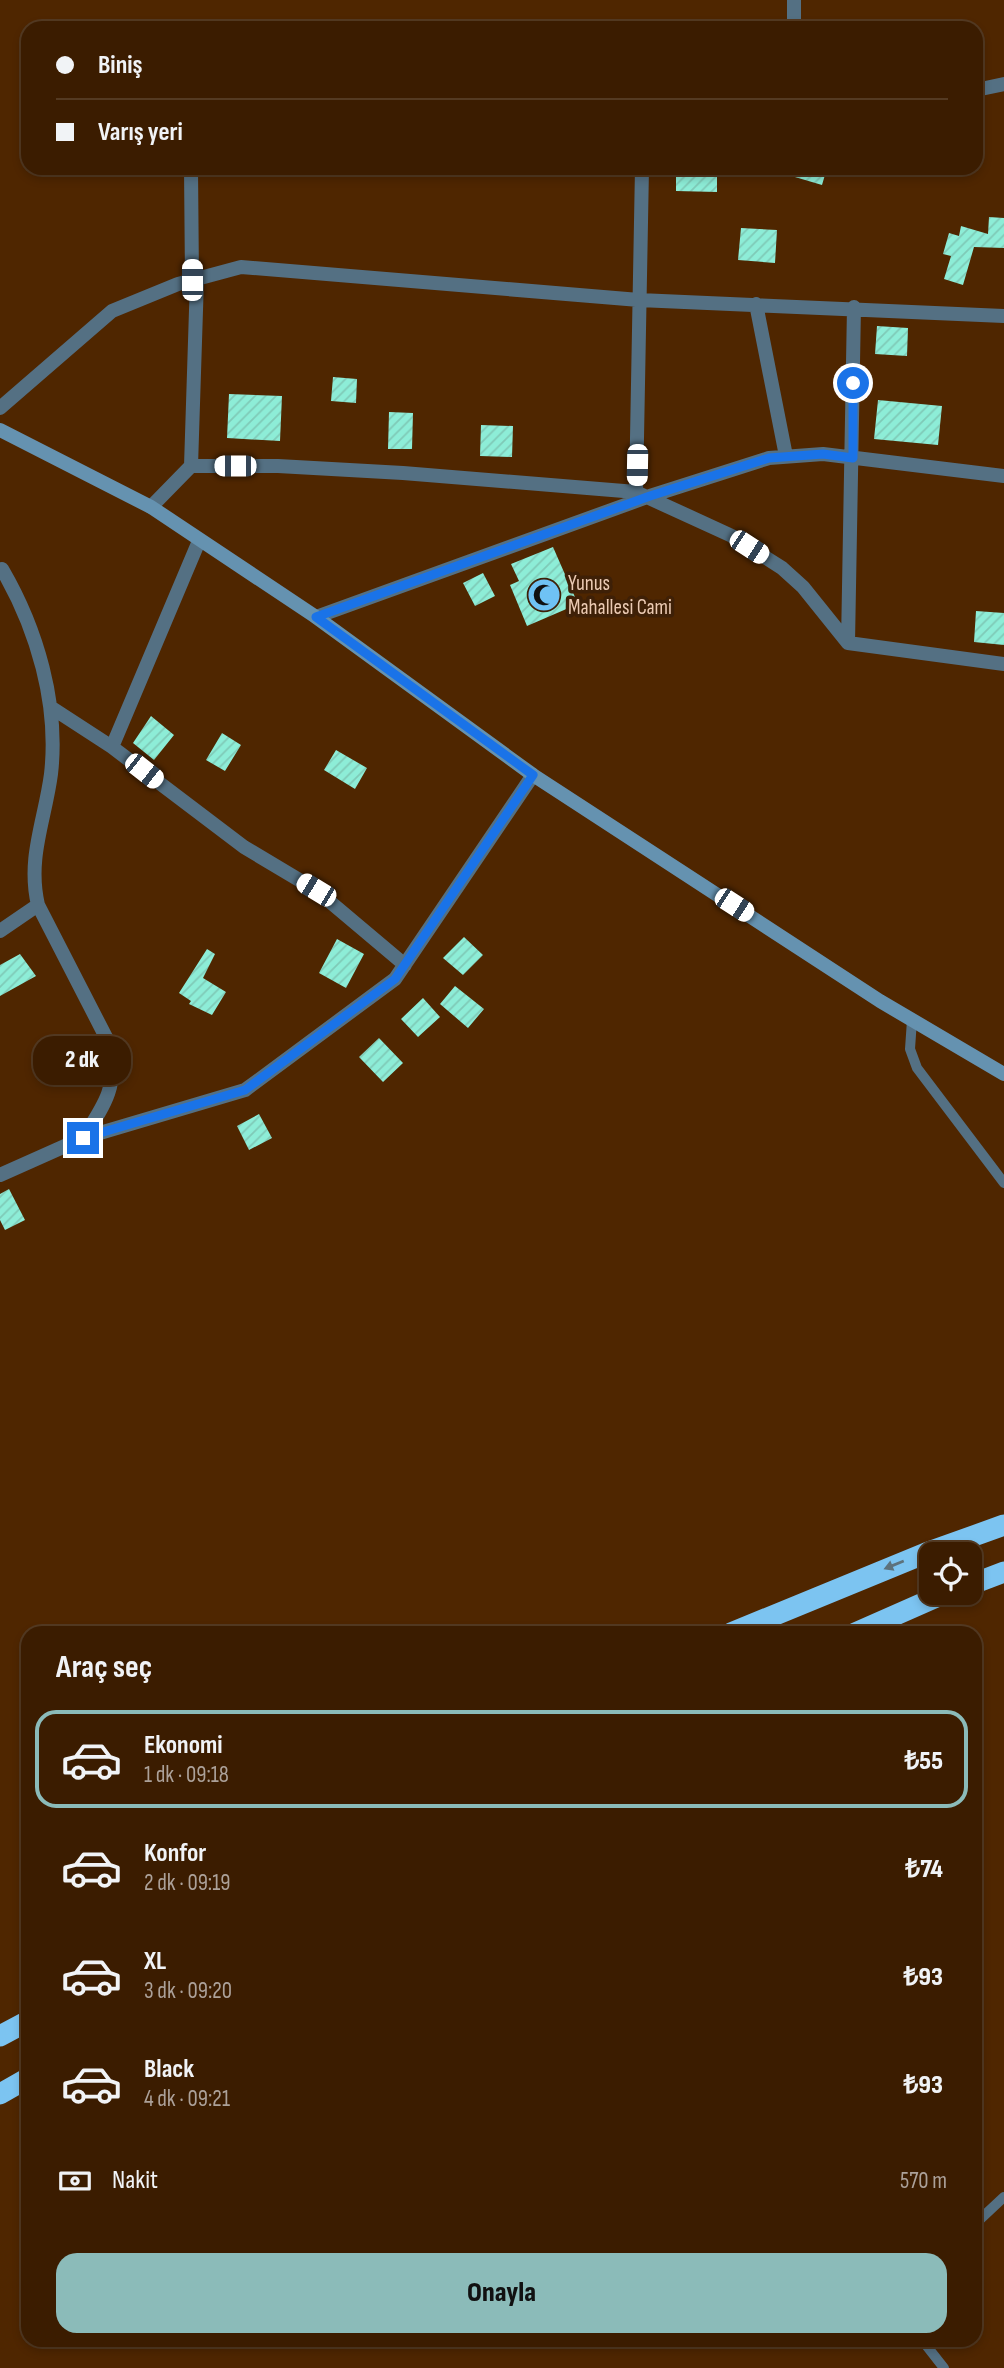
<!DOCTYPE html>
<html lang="tr">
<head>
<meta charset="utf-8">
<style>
  body { margin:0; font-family:"Sofia Sans Condensed",sans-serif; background:#46290f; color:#f1f3f6; height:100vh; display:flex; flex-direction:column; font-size:26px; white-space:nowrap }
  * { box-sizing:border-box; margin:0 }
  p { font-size:23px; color:#aca199 }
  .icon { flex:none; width:38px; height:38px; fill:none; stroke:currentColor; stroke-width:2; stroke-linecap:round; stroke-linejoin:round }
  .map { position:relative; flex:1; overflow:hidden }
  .sheet { position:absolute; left:21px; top:1626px; width:961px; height:721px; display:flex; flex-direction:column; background:#3b1c00; border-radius:21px; box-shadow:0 4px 10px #0003,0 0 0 2px #543a22 }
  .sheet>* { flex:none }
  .hud { position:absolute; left:21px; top:21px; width:962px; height:154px; border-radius:21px; box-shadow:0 4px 10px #0003,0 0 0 2px #543a22; display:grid; align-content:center; height:154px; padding:0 35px; background:#3b1c00 }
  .fabs { position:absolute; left:919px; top:1542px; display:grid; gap:14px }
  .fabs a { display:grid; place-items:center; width:63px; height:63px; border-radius:14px; background:#3b1c00; box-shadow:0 4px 10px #0003,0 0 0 2px #543a22; font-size:35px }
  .end { position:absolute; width:32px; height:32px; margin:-16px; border:9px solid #1a73e8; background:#fff; box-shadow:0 0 0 4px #fff }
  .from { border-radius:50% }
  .bubble { position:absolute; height:49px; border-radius:21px; background:#3b1c00; box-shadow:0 4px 10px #0003,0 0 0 2px #543a22; font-size:23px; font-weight:800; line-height:49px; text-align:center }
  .car { position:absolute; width:21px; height:42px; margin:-21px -10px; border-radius:9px; box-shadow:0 0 5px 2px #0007; background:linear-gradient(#fff 24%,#345 0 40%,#fff 0 76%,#345 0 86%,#fff 0) }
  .hud b { display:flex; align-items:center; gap:24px; height:66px; font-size:26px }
  .hud b+b { border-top:2px solid #543a22 }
  .hud i { width:18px; height:18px; background:#f1f3f6 }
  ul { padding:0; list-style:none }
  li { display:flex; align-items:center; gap:21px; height:98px; margin:0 14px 10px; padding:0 21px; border:4px solid transparent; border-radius:21px }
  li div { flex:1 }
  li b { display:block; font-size:26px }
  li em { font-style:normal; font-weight:800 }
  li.selected { border-color:#8bbbb9 }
  li>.icon { width:63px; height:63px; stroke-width:1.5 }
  h2 { padding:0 35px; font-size:32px; line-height:84px }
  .pay { display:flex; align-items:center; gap:18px; height:77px; padding:0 35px; font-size:26px }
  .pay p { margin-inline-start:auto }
  .primary-button { display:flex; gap:14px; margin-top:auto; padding:14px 35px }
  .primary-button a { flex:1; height:80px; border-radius:21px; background:#8bbbb9; color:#111; font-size:28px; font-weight:800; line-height:80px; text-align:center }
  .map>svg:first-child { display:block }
  .building { fill:url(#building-hatch) }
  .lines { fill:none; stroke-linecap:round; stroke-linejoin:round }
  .lane { stroke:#547083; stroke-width:10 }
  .street { stroke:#547083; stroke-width:14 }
  .secondary { stroke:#6592b0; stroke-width:14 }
  .highway { stroke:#7cc4f1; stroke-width:21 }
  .oneway { fill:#5d727c }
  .route { stroke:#1a73e8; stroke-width:9 }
  .labels { text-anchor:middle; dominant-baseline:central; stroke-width:7; stroke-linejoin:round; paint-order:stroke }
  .poi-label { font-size:21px; fill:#ebcab3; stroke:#3e2007; text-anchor:start }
</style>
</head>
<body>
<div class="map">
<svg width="1004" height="2368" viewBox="0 0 1004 2368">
  <defs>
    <pattern id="building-hatch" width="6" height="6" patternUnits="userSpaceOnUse" patternTransform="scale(1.75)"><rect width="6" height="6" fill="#8dedd7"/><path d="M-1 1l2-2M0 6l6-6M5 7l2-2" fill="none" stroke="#7fcab7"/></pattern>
  </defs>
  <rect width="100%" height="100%" fill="#4f2600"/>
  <!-- building -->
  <path class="building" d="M 676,168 L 717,168 L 717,192 L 676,191 Z
    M 778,168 L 827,168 L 822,185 L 778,172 Z
    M 989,217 L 1004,218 L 1004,248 L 974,247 L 963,285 L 944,279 L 951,256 L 943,254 L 949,233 L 959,236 L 961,226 L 988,234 Z
    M 741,228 L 777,230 L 775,263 L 738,260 Z
    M 877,326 L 908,328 L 907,356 L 875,354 Z
    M 333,377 L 357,379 L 356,403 L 331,401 Z
    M 229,394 L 282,396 L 280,441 L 227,438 Z
    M 878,400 L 942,406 L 938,445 L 874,439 Z
    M 389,412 L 413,413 L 412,449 L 388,449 Z
    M 481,425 L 513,426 L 512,457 L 480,456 Z
    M 553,547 L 578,604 L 527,626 L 510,585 L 519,581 L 511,564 Z
    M 483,573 L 495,596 L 475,606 L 463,583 Z
    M 976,611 L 1004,613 L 1004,645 L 974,642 Z
    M 151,716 L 174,735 L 154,760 L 133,743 Z
    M 222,733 L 241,745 L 225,771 L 206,760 Z
    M 336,750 L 367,768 L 355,789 L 324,770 Z
    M 464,937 L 483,955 L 463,975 L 443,958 Z
    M 337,939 L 364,954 L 346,988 L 319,973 Z
    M 207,949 L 215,954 L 203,978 L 226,992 L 212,1015 L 189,1004 L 191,1001 L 179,993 Z
    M 20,954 L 36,976 L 0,996 L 0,965 Z
    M 455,986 L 484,1009 L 468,1028 L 440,1004 Z
    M 423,998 L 440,1017 L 418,1037 L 401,1019 Z
    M 379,1038 L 403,1063 L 383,1082 L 359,1057 Z
    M 259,1114 L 272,1138 L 249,1150 L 237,1126 Z
    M 9,1189 L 25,1220 L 5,1230 L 0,1220 L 0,1194 Z"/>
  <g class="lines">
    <!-- lane -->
    <path class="lane" d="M 912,1020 L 910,1049 L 917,1068 L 1004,1183
      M 975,2224 L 1004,2197
      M 922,2340 L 944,2368"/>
    <!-- street -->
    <path class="street" d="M 794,28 L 794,0
      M 976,90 L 1004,84
      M 191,168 L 192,280
      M 756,304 L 786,456
      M 0,408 L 112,311 L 178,284 L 241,267 L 639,300 L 1004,316
      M 191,466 L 278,466 L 403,473 L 636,492 L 732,536 L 782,568 L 803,587 L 848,643 L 1004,664
      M 636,492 L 642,168
      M 151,507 L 191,466 L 197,279
      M 199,541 L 112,747 L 244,847 L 316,890 L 405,965
      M 2,569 C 37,629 59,704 51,774 C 45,820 27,858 38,905 L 111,1047 C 117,1088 105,1104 83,1138
      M 316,617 L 650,496 L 769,458 L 823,454 L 1004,476
      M 848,643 L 854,307
      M 52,708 L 112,747
      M 0,931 L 38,905
      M 0,1175 L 83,1138 L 245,1090 L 395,979 L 533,775"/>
    <!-- secondary -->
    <path class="secondary" d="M 0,430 L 151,507 L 316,617 L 533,775 L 880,1001 L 1004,1074"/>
    <!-- highway -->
    <path class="highway" d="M 970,1585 L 1004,1572
      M 731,1633 L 926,1553 L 1004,1525
      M 855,1633 L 948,1592
      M 0,2036 L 28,2021
      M 0,2094 L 28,2078"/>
  </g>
  <!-- one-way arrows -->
  <defs><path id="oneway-solid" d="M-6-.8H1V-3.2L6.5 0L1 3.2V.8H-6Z" transform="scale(1.75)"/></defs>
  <use class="oneway" href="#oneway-solid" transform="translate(894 1565) rotate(158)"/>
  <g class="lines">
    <!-- route -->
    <path class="route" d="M 83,1138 L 245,1090 L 395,979 L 533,775 L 316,617 L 650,496 L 769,458 L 823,454 L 853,458 L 853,383"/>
  </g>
  <!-- icons -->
  <defs>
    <symbol id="mosque-disc" viewBox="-11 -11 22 22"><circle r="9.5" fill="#6fc2f4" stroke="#3e2007"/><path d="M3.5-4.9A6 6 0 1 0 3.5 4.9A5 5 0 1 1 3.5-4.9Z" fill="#111"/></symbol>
  </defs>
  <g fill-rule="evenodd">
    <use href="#mosque-disc" x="525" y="576" width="38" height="38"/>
  </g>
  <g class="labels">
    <!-- poi labels -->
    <g class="poi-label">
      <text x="568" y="583">Yunus<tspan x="568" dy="24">Mahallesi Cami</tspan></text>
    </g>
  </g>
</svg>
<div class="fabs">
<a><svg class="icon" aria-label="locate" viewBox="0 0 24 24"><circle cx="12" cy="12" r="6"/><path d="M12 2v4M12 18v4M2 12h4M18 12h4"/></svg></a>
</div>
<i class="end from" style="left:853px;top:383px"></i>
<i class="end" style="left:83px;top:1138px"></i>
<div class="bubble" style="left:33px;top:1036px;width:98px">2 dk</div>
<i class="car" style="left:192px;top:280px;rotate:0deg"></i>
<i class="car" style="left:637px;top:465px;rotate:181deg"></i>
<i class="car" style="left:235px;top:466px;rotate:270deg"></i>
<i class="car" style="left:749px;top:547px;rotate:123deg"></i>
<i class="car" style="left:144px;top:771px;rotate:128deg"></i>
<i class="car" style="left:316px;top:890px;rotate:301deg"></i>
<i class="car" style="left:734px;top:905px;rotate:123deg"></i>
<div class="hud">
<b><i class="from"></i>Biniş</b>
<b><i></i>Varış yeri</b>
</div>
<section class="sheet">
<h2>Araç seç</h2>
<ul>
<li class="selected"><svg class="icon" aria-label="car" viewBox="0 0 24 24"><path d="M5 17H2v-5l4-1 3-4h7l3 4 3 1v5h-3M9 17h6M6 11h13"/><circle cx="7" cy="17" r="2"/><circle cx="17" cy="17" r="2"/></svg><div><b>Ekonomi</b><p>1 dk · 09:18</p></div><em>₺55</em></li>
<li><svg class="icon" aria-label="car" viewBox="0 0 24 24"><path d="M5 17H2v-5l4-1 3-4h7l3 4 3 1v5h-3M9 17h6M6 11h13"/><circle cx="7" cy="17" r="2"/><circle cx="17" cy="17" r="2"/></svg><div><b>Konfor</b><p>2 dk · 09:19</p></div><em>₺74</em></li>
<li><svg class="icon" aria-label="car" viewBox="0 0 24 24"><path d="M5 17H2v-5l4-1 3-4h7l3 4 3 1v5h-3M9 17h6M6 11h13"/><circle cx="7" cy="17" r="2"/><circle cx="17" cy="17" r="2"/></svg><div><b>XL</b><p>3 dk · 09:20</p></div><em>₺93</em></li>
<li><svg class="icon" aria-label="car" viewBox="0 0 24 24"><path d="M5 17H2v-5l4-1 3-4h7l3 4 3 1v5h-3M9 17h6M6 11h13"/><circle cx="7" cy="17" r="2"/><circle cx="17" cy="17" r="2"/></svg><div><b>Black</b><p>4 dk · 09:21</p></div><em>₺93</em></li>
</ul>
<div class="pay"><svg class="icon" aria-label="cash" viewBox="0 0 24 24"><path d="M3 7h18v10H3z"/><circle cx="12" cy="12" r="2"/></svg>Nakit<p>570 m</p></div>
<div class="primary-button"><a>Onayla</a></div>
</section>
</div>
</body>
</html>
